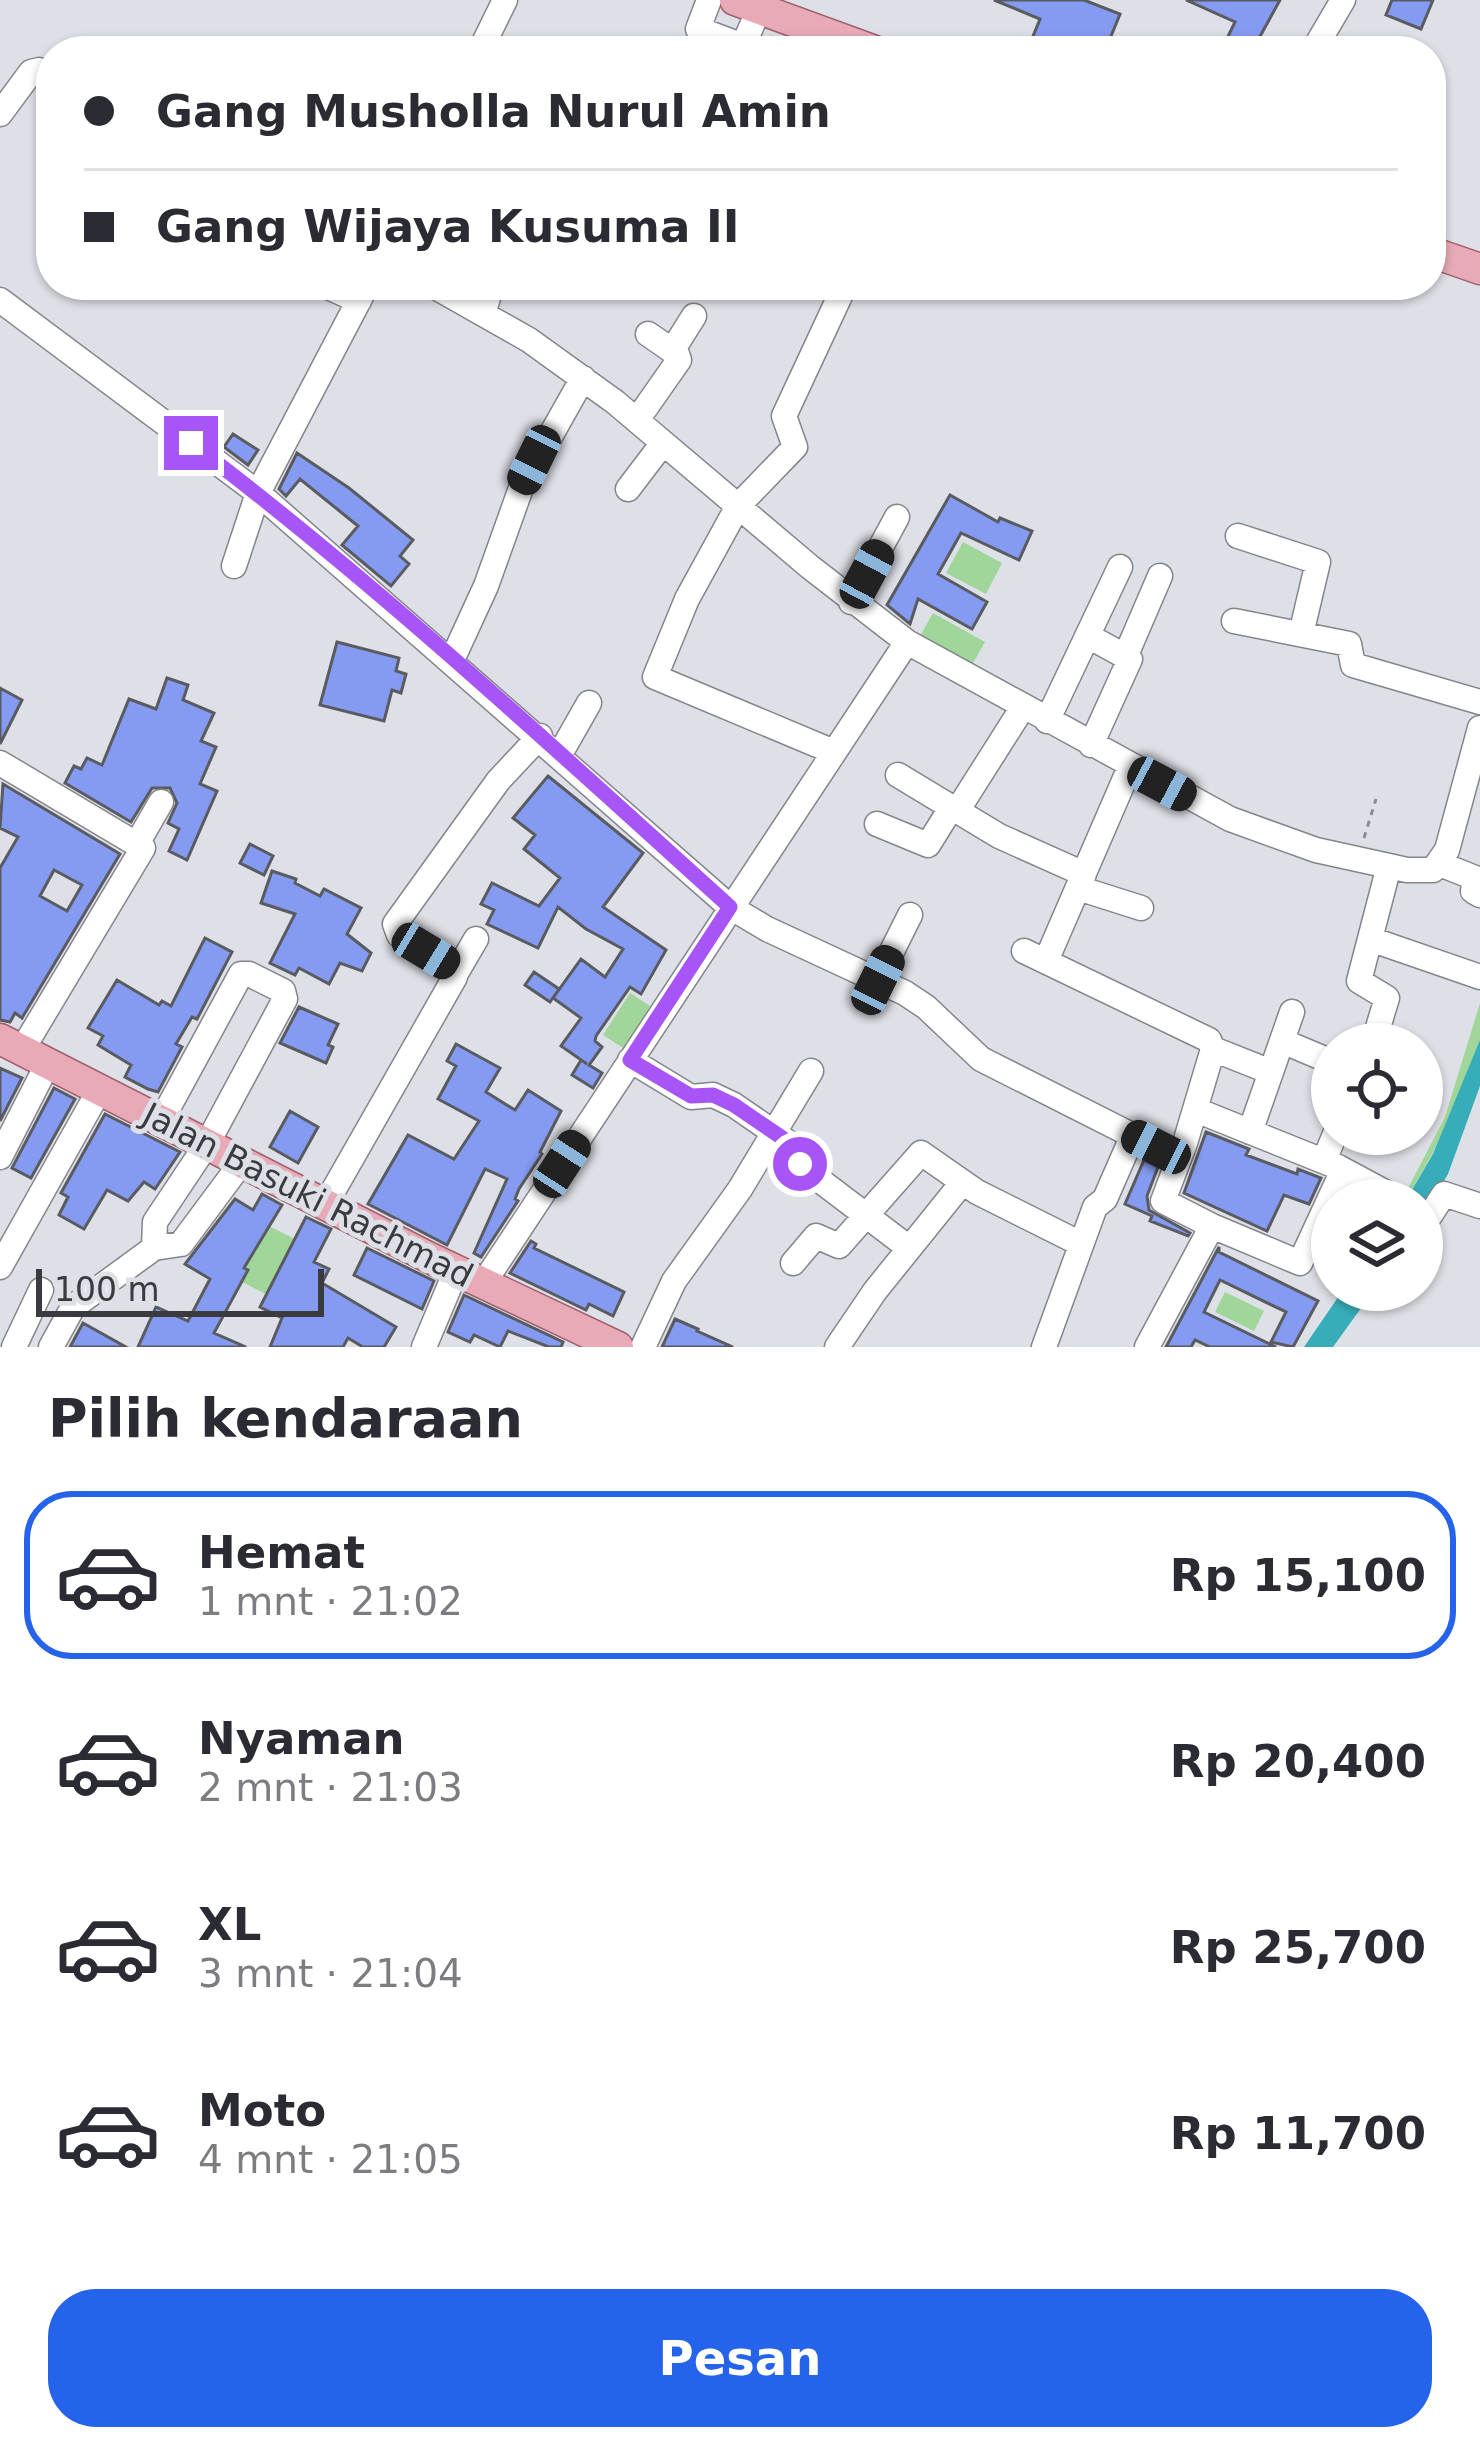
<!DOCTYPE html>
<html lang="id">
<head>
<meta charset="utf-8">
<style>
  body { margin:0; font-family:"DejaVu Sans",sans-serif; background:#f7f7f7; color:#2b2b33; height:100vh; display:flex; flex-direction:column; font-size:45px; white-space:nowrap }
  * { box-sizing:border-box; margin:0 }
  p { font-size:39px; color:#7c7c81 }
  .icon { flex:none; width:66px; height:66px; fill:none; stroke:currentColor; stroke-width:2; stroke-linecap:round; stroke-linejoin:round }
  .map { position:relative; height:1347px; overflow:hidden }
  .details { display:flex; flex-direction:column; background:#fff; flex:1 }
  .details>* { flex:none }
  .top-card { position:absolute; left:36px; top:36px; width:1410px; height:264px; border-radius:48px; box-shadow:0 3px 9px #0004; display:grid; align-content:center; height:264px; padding:0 48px; background:#fff }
  .tools { position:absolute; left:1311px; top:1023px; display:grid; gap:24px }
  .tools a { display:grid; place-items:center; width:132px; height:132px; border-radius:50%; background:#fff; box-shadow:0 3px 9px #0004; font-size:60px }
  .scale { position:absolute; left:36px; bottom:30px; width:288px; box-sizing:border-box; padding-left:12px; border:6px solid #3a3b3e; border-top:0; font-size:33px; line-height:42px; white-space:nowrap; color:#3a3b3e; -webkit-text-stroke:9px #dee0e7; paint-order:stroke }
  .end { position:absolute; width:54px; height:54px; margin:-27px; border:15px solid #a855f7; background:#fff; box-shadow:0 0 0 6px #fff }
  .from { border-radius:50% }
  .car { position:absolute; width:36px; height:72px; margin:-36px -18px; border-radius:15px; box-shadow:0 0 9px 3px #0007; background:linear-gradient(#222 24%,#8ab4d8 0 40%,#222 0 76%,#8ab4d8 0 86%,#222 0) }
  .top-card b { display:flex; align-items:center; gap:42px; height:114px; font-size:45px }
  .top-card b+b { border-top:3px solid #e1e1e2 }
  .top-card i { width:30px; height:30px; background:#2b2b33 }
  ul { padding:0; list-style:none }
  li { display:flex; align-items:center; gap:36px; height:168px; margin:0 24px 18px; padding:0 24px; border:6px solid transparent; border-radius:48px }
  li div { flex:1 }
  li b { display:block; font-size:45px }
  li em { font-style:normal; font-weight:700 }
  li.on { border-color:#2563eb }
  li>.icon { width:108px; height:108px; stroke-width:1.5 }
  h2 { padding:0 48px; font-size:54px; line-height:144px }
  .primary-button { display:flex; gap:24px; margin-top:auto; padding:24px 48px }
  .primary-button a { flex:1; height:138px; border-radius:48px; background:#2563eb; color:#fff; font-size:48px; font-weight:700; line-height:138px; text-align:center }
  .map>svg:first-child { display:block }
  .green { fill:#a0d699 }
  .water { fill:#37adb9 }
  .building { fill:#859bf1; stroke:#595b61; stroke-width:3; fill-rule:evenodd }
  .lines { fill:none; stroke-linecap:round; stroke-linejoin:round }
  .minor-casing { stroke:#83858b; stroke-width:27 }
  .major-casing { stroke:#a05f6d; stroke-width:33 }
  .path { stroke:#8c8d92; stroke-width:3; stroke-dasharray:6 6; stroke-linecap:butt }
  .minor { stroke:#fff; stroke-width:24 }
  .major { stroke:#e7aab6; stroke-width:30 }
  .route { stroke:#a855f7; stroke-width:15 }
  .labels { text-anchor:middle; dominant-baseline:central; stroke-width:10; stroke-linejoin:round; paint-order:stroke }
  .street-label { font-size:33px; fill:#3a3b3e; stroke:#dee0e7 }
</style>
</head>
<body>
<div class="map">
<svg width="1480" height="1347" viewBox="0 0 1480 1347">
  <rect width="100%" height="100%" fill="#dee0e7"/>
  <!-- green -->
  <path class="green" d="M 963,542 L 1002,563 L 986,594 L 946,573 Z
    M 933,613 L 985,642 L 972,665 L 920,636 Z
    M 630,993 L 650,1006 L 623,1048 L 603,1035 Z
    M 1480,1003 C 1480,1015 1480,1029 1480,1041 C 1470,1091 1434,1152 1408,1196 L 1402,1200 L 1445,1117 Z
    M 269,1226 L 295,1239 L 266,1294 L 242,1282 L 247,1270 L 227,1259 L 238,1237 L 257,1247 Z
    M 1225,1292 L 1264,1311 L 1254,1331 L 1215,1312 Z"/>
  <!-- water -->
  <path class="water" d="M 1480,1040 L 1480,1086 L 1448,1174 L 1422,1218 L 1422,1200 L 1406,1200 L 1433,1154 Z
    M 1343,1290 L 1374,1290 L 1333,1347 L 1304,1347 Z"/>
  <!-- building -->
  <path class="building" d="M 994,0 L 1084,0 L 1120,14 L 1105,51 L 1027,51 L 1040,19 Z
    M 1186,0 L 1280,0 L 1252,51 L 1221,51 L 1235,22 Z
    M 1392,0 L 1433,0 L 1421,29 L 1386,15 Z
    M 233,434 L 258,450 L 248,465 L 224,447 Z
    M 297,453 L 349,488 L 413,540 L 400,556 L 409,564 L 391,586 L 342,545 L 358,526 L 300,479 L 286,496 L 279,489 Z
    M 950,495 L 998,522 L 1000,518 L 1032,531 L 1019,560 L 961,533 L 938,574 L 987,602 L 972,629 L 918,599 L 910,624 L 887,605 Z
    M 337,642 L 399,658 L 396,671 L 406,674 L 401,693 L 392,690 L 384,721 L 320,705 Z
    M 167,678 L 188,685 L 183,700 L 214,713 L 201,741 L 216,747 L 200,784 L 217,791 L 187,860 L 169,851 L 179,829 L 168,823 L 177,803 L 170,788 L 152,788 L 131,822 L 65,783 L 74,766 L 81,769 L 87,758 L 102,765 L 129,699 L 156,709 Z
    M 0,688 L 22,700 L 0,744 Z
    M 548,776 L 643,853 L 603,907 L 666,950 L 641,994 L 630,987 L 596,1036 L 595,1041 L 602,1047 L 589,1065 L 602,1073 L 593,1088 L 572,1075 L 581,1060 L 587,1064 L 561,1046 L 581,1018 L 553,998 L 581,959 L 605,977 L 623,949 L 586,929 L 558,907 L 538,948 L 487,924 L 494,910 L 481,904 L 492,883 L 539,906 L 560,878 L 524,849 L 535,835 L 513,818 Z
    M 3,784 L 120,854 L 22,1018 L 15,1013 L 10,1022 L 0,1020 L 0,868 L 18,837 L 0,828 ZM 54,870 L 82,885 L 67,911 L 40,896 Z
    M 250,844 L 273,856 L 264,875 L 240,863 Z
    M 272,871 L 296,879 L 295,883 L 320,896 L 324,889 L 361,908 L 347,934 L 371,953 L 362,971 L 340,963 L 329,984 L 299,968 L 295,975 L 270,963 L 295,914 L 261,903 Z
    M 205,938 L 232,952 L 197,1019 L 192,1017 L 176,1044 L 182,1047 L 158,1092 L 148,1089 L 125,1077 L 131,1065 L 98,1045 L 103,1036 L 88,1028 L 117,980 L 159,1005 L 162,1001 L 171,1006 Z
    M 534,972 L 559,989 L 550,1002 L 525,985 Z
    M 299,1007 L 338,1024 L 328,1045 L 333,1047 L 326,1063 L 280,1043 Z
    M 456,1044 L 500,1068 L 486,1092 L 515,1110 L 528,1090 L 561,1111 L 540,1152 L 542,1154 L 519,1189 L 515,1199 L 518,1201 L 481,1257 L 474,1253 L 507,1179 L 485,1169 L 447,1245 L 368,1204 L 408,1135 L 454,1159 L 479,1121 L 438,1099 L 456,1066 L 447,1061 Z
    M 0,1068 L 22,1078 L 0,1121 Z
    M 54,1088 L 75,1099 L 31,1178 L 12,1168 Z
    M 290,1111 L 318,1127 L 298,1163 L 270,1147 Z
    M 105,1114 L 180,1152 L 155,1189 L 144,1182 L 128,1201 L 107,1190 L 84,1229 L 59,1215 L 68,1197 L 61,1193 Z
    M 1206,1132 L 1249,1149 L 1246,1155 L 1297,1174 L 1298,1169 L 1321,1178 L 1309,1204 L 1284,1195 L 1267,1231 L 1184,1193 Z
    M 1144,1160 L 1158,1167 L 1147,1196 L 1149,1210 L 1190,1233 L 1188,1236 L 1150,1221 L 1152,1216 L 1125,1204 Z
    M 262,1194 L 282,1205 L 244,1268 L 248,1270 L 214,1333 L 246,1347 L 138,1347 L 156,1307 L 188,1321 L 210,1279 L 185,1264 L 235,1199 L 253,1210 Z
    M 306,1217 L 331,1229 L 314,1262 L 329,1269 L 322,1283 L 396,1327 L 384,1347 L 363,1347 L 348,1338 L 343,1347 L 270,1347 L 282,1318 L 260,1307 Z
    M 531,1241 L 536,1244 L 534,1248 L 624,1292 L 613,1316 L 589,1304 L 586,1310 L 510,1273 Z
    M 1219,1247 L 1219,1252 L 1318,1301 L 1293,1347 L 1271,1342 L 1286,1312 L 1220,1280 L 1204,1312 L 1276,1347 L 1210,1347 L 1195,1340 L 1191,1347 L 1166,1347 Z
    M 367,1248 L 434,1281 L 422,1309 L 354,1275 Z
    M 464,1295 L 563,1342 L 561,1347 L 549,1347 L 508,1331 L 500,1347 L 474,1335 L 470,1342 L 448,1332 Z
    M 675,1319 L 698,1329 L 697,1331 L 733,1347 L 662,1347 Z
    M 83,1323 L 126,1347 L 70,1347 Z"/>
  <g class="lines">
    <defs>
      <path id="minor" d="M 709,0 L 698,29 L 743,46 L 759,9
        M 480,51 L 505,0
        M 1313,51 L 1343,0
        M 0,114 L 31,72 L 39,70 L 51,77
        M 324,285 L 359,301
        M 432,285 L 529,340 L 615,402 L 810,567 L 907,642 L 1230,819 L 1316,850 L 1407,870 L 1433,870 L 1447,850 L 1480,728
        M 0,300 L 258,493 L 730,907 L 767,929 L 905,993 L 926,1007 L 981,1059 L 1179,1159
        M 483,314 L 492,285
        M 672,351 L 694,316
        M 637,420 L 679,360 L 677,354 L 648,334
        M 628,489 L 663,443
        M 1238,536 L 1318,562 L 1301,634
        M 234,566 L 258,493 L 367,285
        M 851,602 L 897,517
        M 1234,621 L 1349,644 L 1353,665 L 1480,702
        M 1088,636 L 1130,659 L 1091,745
        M 1126,655 L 1160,576
        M 452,660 L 486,586 L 521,488 L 583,378
        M 1047,721 L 1120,567
        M 834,752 L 655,677 L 687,599 L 738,506 L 795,447 L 784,416 L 845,285
        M 560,754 L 589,703
        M 0,763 L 143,848 L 22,1050
        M 898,775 L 999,836 L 1084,874
        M 957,811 L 1023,707
        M 877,824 L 928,845 L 951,808
        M 138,842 L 161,802
        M 1440,864 L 1475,878 L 1473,891 L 1480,895
        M 1078,888 L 1141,908
        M 1370,939 L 1480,977
        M 1024,951 L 1209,1040 L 1213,1049 L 1271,1072
        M 1046,961 L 1130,767
        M 455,975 L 476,939
        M 878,979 L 910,915
        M 1282,1041 L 1332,1062
        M 1373,1044 L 1387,998 L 1359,981 L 1389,866
        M 630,1060 L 691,1097 L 713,1095 L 734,1105 L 799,1150 L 801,1166 L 909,1248
        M 1196,1110 L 1338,1167 L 1392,1196
        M 1250,1132 L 1292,1012
        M 0,1157 L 48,1063
        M 1324,1161 L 1335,1134
        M 325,1205 L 455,977 L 449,965 L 399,935 L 395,924 L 498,781 L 540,736
        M 1429,1217 L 1444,1194 L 1480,1206
        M 1212,1226 L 1300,1263 L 1343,1170
        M 154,1248 L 155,1222 L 207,1144 L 285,999 L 283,991 L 249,974 L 241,974 L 161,1121
        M 793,1263 L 816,1236 L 839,1246 L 921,1153 L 977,1192 L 1081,1244
        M 0,1267 L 100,1089
        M 483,1284 L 907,642
        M 14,1347 L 41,1290
        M 51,1347 L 73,1307 L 154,1248 L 181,1244 L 242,1162
        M 424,1347 L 456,1271
        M 643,1347 L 674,1281 L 740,1189 L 811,1071
        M 837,1347 L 875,1291 L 962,1183
        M 1044,1347 L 1095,1207 L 1105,1199 L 1133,1135
        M 1147,1347 L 1212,1226 L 1163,1201 L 1185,1143 L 1213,1049"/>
      <path id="major" d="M 735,0 L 875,51
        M 1431,252 L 1480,269
        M 0,1039 L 430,1258 L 618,1347"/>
    </defs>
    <!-- minor casing -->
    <use href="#minor" class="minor-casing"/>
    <!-- major casing -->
    <use href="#major" class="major-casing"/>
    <!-- path -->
    <path class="path" d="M 1364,838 L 1376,799"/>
    <!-- minor -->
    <use href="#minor" class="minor"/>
    <!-- major -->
    <use href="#major" class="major"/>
  </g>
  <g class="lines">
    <!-- route -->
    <path class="route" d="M 191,443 C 380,586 555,749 730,907 L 630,1060 L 691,1096 L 713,1095 L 734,1105 L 800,1150 L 800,1164"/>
  </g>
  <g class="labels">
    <!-- street labels -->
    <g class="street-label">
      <text transform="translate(308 1195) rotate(27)">Jalan Basuki Rachmad</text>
    </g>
  </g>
</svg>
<div class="tools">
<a><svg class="icon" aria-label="locate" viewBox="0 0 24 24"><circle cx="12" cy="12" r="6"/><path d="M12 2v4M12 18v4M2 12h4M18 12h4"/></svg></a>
<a><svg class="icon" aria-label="layers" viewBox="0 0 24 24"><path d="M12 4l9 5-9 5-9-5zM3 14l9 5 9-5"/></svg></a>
</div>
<div class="scale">100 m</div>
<i class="end from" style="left:800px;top:1164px"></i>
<i class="end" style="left:191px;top:443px"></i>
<i class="car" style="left:534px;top:460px;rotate:206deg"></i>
<i class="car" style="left:867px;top:574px;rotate:28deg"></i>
<i class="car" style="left:1162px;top:784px;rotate:118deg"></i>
<i class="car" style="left:426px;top:951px;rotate:121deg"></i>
<i class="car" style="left:878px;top:980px;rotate:26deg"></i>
<i class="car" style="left:1156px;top:1147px;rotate:297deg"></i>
<i class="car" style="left:562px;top:1164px;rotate:33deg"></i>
<div class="top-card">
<b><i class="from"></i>Gang Musholla Nurul Amin</b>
<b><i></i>Gang Wijaya Kusuma II</b>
</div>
</div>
<section class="details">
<h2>Pilih kendaraan</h2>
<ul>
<li class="on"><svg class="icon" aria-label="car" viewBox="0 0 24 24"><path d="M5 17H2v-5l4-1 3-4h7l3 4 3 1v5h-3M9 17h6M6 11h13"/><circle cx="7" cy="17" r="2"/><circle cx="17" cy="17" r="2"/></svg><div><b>Hemat</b><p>1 mnt · 21:02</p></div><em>Rp 15,100</em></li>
<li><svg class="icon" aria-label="car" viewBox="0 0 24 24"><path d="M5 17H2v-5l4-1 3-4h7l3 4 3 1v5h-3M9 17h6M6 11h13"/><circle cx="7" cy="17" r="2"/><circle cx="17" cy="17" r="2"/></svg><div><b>Nyaman</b><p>2 mnt · 21:03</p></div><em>Rp 20,400</em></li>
<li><svg class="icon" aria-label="car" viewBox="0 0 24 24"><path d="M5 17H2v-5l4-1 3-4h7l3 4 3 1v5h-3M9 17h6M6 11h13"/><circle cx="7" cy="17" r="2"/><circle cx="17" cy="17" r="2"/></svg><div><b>XL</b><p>3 mnt · 21:04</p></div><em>Rp 25,700</em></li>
<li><svg class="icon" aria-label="car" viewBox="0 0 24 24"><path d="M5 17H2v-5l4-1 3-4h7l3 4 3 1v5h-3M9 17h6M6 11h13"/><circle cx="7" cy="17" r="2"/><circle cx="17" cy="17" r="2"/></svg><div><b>Moto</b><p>4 mnt · 21:05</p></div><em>Rp 11,700</em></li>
</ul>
<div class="primary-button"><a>Pesan</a></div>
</section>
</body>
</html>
